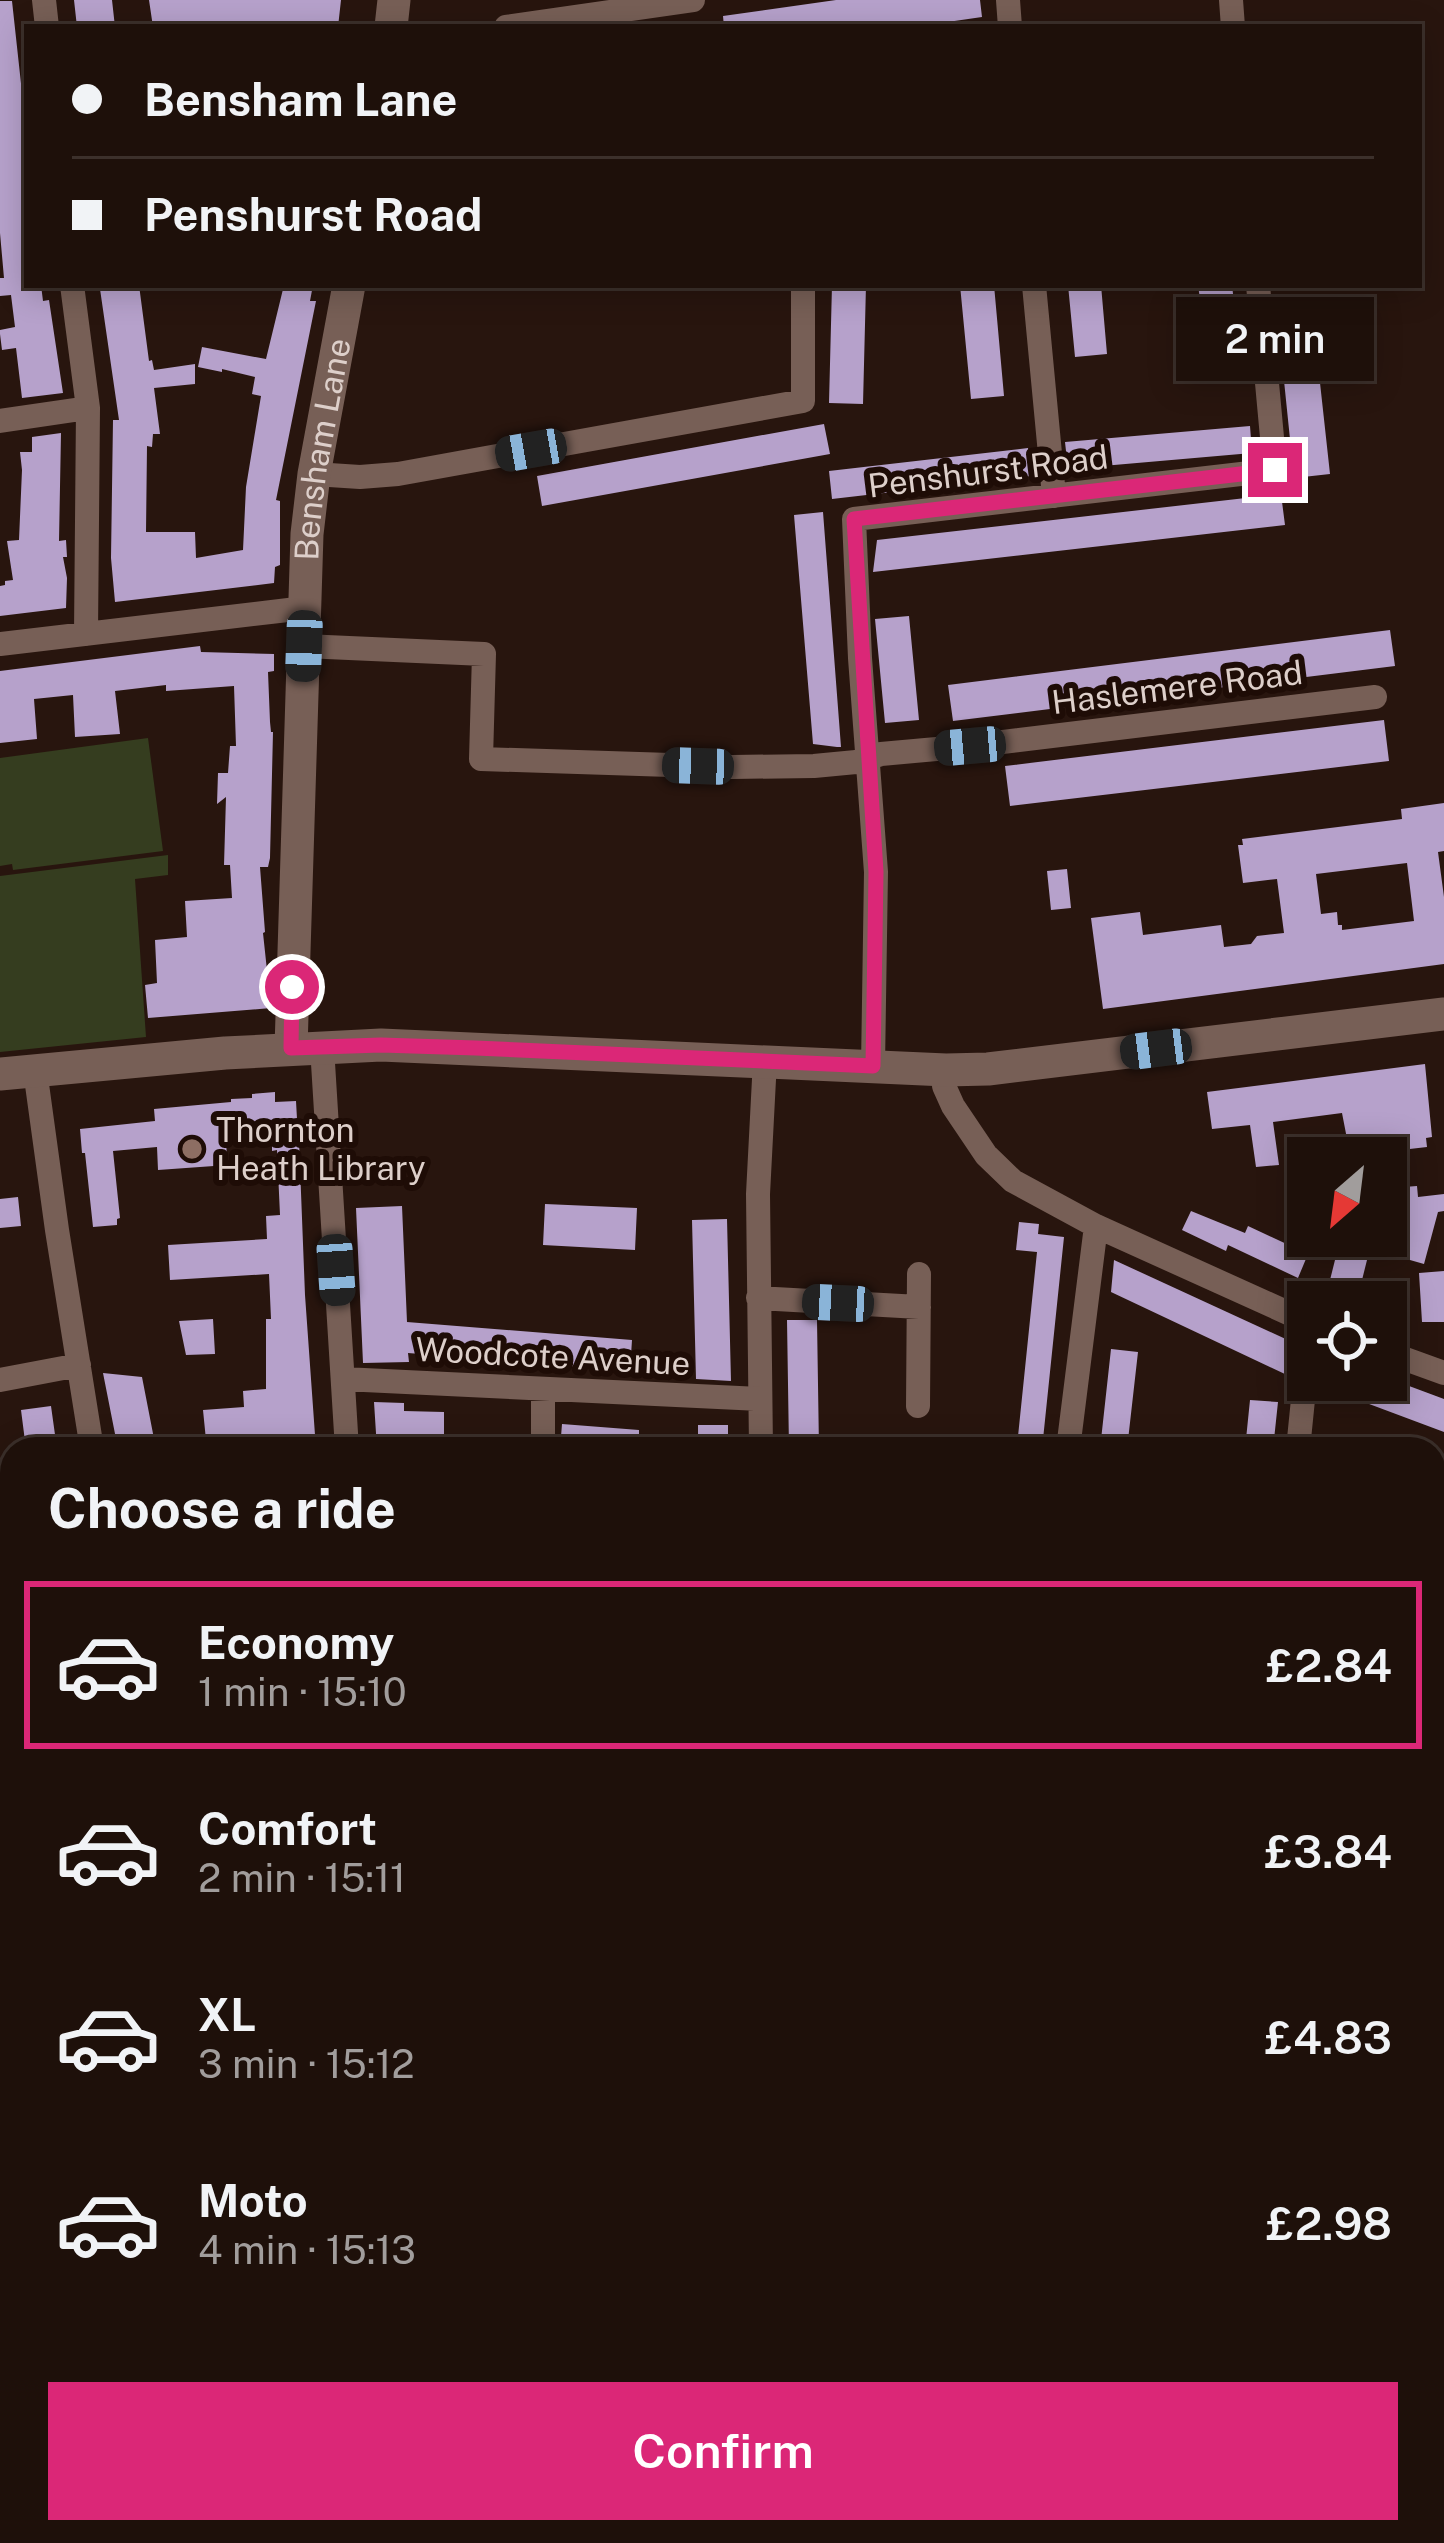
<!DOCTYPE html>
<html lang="en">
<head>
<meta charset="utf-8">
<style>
  body { margin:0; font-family:"Public Sans",sans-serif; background:#261913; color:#f1f3f6; height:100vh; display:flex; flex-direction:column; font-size:45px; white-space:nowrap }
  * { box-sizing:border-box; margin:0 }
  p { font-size:39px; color:#a19d9c }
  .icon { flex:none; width:66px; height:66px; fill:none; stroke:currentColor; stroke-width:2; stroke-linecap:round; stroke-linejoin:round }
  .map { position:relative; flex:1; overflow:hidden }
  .sheet { position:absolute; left:0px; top:1437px; width:1446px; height:1107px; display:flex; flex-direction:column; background:#1e100a; border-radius:36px 36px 0 0; box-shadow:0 6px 30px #0003,0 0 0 3px #3c302b }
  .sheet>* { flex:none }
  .guide { position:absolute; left:24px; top:24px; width:1398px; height:264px; border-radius:0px; box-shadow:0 6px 30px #0003,0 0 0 3px #3c302b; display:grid; align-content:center; height:264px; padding:0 48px; background:#1e100a }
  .needle { width:78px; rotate:208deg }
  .buttons { position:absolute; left:1287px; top:1137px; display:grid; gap:24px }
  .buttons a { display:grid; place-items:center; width:120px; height:120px; border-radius:0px; background:#1e100a; box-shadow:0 6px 30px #0003,0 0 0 3px #3c302b; font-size:60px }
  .end { position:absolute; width:54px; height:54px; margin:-27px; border:15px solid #db2777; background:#fff; box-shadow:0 0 0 6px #fff }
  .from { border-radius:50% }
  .bubble { position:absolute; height:84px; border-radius:0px; background:#1e100a; box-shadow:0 6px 30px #0003,0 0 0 3px #3c302b; font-size:39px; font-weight:600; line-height:84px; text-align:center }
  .car { position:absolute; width:36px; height:72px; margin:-36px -18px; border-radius:15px; box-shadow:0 0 9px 3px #0007; background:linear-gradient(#222 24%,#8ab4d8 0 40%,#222 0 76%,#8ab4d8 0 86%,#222 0) }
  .guide b { display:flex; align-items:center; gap:42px; height:114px; font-size:45px }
  .guide b+b { border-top:3px solid #3c302b }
  .guide i { width:30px; height:30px; background:#f1f3f6 }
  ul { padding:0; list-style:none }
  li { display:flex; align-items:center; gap:36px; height:168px; margin:0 24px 18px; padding:0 24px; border:6px solid transparent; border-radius:0px }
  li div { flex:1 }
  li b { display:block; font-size:45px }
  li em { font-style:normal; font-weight:600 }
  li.current { border-color:#db2777 }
  li>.icon { width:108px; height:108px; stroke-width:1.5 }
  h2 { padding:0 48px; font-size:54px; line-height:144px }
  .button { display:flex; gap:24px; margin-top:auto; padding:24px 48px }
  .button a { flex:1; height:138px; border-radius:0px; background:#db2777; color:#fff; font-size:48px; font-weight:600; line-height:138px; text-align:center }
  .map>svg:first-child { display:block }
  .green { fill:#353d1f }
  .building { fill:#b6a1cb; fill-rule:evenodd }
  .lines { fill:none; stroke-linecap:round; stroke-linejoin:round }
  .street { stroke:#775f56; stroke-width:24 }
  .secondary { stroke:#775f56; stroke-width:33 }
  .route { stroke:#db2777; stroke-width:15 }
  .education-dot { fill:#8d6e63; stroke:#1e0c06; stroke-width:4.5 }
  .labels { text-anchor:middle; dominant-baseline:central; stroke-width:12; stroke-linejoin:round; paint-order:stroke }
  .street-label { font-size:33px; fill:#ddcfca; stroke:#1e0c06 }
  .poi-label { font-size:33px; fill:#ddcfca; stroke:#1e0c06; text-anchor:start }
</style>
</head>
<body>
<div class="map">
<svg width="1444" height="2543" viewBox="0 0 1444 2543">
  <rect width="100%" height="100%" fill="#28150e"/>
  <!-- green -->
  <path class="green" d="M 148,738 L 163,851 L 13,870 L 12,864 L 0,866 L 0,758 Z
    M 168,855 L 168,875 L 135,879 L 146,1037 L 0,1052 L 0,876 Z"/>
  <!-- building -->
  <path class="building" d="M 74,0 L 112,0 L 115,27 L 77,27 Z
    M 149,0 L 341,0 L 338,27 L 153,27 Z
    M 836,0 L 980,0 L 982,17 L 913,27 L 724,27 L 723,16 Z
    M 0,1 L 12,1 L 24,111 L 27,148 L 27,285 L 41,285 L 43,301 L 49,300 L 63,393 L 22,398 L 16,348 L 2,350 L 0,334 L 0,330 L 15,327 L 11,295 L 0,296 L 0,278 L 4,278 L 0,233 Z
    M 103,285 L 139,285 L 149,361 L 152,360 L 154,370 L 195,364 L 195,384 L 154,388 L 160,434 L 153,434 L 152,447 L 147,446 L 146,532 L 195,532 L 196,558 L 243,550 L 246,487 L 261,396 L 252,394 L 255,377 L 222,369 L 222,372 L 198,367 L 202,347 L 266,359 L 284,285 L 313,285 L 310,301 L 316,301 L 276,500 L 280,501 L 280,565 L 275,567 L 274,583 L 115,602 L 111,558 L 113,420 L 119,420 L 100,289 L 104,289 Z
    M 832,285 L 866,285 L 863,404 L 829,403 Z
    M 960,285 L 994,285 L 1004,396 L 971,399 Z
    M 1068,285 L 1101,285 L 1107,354 L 1075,357 Z
    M 1198,285 L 1232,285 L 1242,373 L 1211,378 Z
    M 1314,328 L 1330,474 L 1294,478 L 1279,332 Z
    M 824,424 L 830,454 L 542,506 L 537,476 Z
    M 1250,426 L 1252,453 L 1068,469 L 1065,442 Z
    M 61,433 L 59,541 L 66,540 L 67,557 L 63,557 L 67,578 L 66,608 L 0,616 L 0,586 L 5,585 L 5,581 L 13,580 L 7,541 L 19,540 L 22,470 L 20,452 L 32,452 L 32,437 Z
    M 1028,448 L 1031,476 L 832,499 L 829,471 Z
    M 1281,494 L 1285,525 L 873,572 L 877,540 Z
    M 823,512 L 841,747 L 837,747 L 813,744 L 794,515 Z
    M 909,616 L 919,720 L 885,723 L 875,619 Z
    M 1390,630 L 1395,666 L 953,721 L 948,685 Z
    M 200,646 L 201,652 L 274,654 L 274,671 L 268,672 L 270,722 L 271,732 L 273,732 L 270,858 L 268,867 L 260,867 L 265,932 L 263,933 L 271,1008 L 148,1018 L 145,985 L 157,983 L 155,940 L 187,937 L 185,901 L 232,898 L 230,865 L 224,865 L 226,797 L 217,804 L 218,773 L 228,773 L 230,746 L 236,746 L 234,686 L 166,691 L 166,685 L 115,691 L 120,734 L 75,737 L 73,695 L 34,699 L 37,739 L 0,743 L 0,671 Z
    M 1384,720 L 1389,761 L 1010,806 L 1005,766 Z
    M 1444,803 L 1444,851 L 1438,852 L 1444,897 L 1444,964 L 1103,1009 L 1091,918 L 1140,912 L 1143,935 L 1221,925 L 1224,947 L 1251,944 L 1257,936 L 1284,933 L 1277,879 L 1243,883 L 1238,845 L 1243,845 L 1242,839 L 1402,819 L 1401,809 ZM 1407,863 L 1414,921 L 1342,930 L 1342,925 L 1338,925 L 1337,912 L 1321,914 L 1316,874 Z
    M 1067,869 L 1071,908 L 1051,910 L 1047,871 Z
    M 1425,1064 L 1432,1137 L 1426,1138 L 1427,1147 L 1401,1150 L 1399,1137 L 1348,1144 L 1342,1113 L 1273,1122 L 1279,1165 L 1256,1167 L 1250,1125 L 1212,1129 L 1207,1092 Z
    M 275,1092 L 275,1102 L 296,1101 L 297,1119 L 300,1119 L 302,1141 L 299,1141 L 305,1295 L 316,1449 L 247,1449 L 247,1438 L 206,1440 L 203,1410 L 244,1407 L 243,1391 L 266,1389 L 266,1319 L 271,1319 L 269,1274 L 170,1280 L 168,1245 L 267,1239 L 266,1216 L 280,1215 L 277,1150 L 272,1151 L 272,1144 L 267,1145 L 266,1141 L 226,1144 L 228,1165 L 158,1170 L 157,1147 L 113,1151 L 120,1218 L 117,1219 L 117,1225 L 93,1227 L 85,1153 L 82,1153 L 80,1129 L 155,1121 L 154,1109 L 231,1102 L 231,1099 L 252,1098 L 252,1094 Z
    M 1417,1186 L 1418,1197 L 1444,1194 L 1444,1211 L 1438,1212 L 1424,1264 L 1375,1250 L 1379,1236 L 1386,1236 L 1386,1220 L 1397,1223 L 1391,1188 Z
    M 18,1197 L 21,1226 L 0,1228 L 0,1199 Z
    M 545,1204 L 637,1208 L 635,1250 L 543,1245 Z
    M 402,1206 L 407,1322 L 632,1340 L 630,1371 L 408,1353 L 409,1362 L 363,1363 L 356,1208 Z
    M 1191,1211 L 1245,1233 L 1248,1226 L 1308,1254 L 1298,1278 L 1228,1245 L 1226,1251 L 1182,1230 Z
    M 727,1219 L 731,1381 L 696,1379 L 692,1220 Z
    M 1019,1222 L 1039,1224 L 1038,1234 L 1064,1237 L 1042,1449 L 1017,1446 L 1037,1252 L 1016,1250 Z
    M 1340,1240 L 1370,1248 L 1358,1296 L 1328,1288 Z
    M 1114,1260 L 1290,1341 L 1287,1375 L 1111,1292 Z
    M 1444,1271 L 1444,1322 L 1422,1322 L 1419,1273 Z
    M 213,1319 L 215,1354 L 186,1355 L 179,1321 Z
    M 787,1320 L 817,1320 L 819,1449 L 789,1449 Z
    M 1111,1349 L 1138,1352 L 1127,1449 L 1100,1449 Z
    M 103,1373 L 142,1377 L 156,1449 L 118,1449 Z
    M 1322,1380 L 1393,1380 L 1444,1399 L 1444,1432 L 1321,1386 Z
    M 1250,1400 L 1278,1402 L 1273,1449 L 1245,1449 Z
    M 374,1402 L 404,1403 L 404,1411 L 444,1412 L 444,1449 L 377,1449 Z
    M 51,1406 L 57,1449 L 26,1449 L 21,1410 Z
    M 562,1424 L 639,1430 L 639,1449 L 560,1449 Z
    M 698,1425 L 728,1425 L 728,1449 L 698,1449 Z"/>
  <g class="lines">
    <!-- street -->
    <path class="street" d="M 44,0 L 47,27
      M 1008,0 L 1010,27
      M 1231,0 L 1233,27
      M 506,27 L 693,0
      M 72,285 L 88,408 L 86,634
      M 1034,285 L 1054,496
      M 0,421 L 88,408
      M 314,474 L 360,477 L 398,474 L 803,401 L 803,285
      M 0,644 L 305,608
      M 304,646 L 484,654 L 481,759 L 732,767 L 814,766 L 856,762 L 881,754 L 970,746 L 1375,697
      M 322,1047 L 347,1449
      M 873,1066 L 876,872 L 860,658 L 854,519 L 1275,470 L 1258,285
      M 35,1070 L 57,1230 L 92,1449
      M 946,1070 L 944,1086 L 953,1106 L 986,1155 L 1013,1181 L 1096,1226 L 1308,1322
      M 758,1298 L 919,1307
      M 1386,1352 L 1444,1373
      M 343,1379 L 760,1399
      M 0,1380 L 79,1365
      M 543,1390 L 543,1449
      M 918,1406 L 919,1274
      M 761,1449 L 758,1194 L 765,1060
      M 1068,1449 L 1096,1226
      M 1298,1449 L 1308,1350
      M 0,1622 L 12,1619
      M 0,1837 L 12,1835
      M 0,2016 L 12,2014
      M 1434,2035 L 1444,2033
      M 1434,2276 L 1444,2274
      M 0,2282 L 12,2276
      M 0,2324 L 12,2349
      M 1434,2517 L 1444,2516
      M 103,2532 L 108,2543
      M 802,2532 L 803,2543
      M 1075,2532 L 1076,2543
      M 1224,2543 L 1312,2532"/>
    <!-- secondary -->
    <g class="secondary">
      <path d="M 391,27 L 394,0"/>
      <path id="s1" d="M 291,1048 L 307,534 L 314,474 L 349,285"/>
      <path d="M 0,1074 L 225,1053 L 381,1045 L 946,1070 L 988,1069 L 1444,1014"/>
    </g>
  </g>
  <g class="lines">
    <!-- route -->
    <path class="route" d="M 292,987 L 291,1048 L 381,1045 L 476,1048 L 873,1066 L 876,872 L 854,519 L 1275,470"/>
  </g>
  <!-- markers -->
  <circle class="education-dot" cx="192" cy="1149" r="12"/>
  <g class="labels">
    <!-- street labels -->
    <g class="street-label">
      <text stroke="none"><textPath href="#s1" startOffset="600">Bensham Lane</textPath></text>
      <text transform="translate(988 471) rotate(-7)">Penshurst Road</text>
      <text transform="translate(1177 687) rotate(-7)">Haslemere Road</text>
      <text transform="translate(553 1356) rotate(3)">Woodcote Avenue</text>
    </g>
    <!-- poi labels -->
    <g class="poi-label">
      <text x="216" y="1130">Thornton<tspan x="216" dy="38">Heath Library</tspan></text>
    </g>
  </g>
</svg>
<div class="buttons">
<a><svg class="needle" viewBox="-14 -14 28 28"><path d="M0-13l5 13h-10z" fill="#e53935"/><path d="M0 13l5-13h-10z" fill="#a19d9c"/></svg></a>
<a><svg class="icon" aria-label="locate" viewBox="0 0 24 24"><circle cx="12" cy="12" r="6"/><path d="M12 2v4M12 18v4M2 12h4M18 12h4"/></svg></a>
</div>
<i class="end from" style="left:292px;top:987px"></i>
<i class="end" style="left:1275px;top:470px"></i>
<div class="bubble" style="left:1176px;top:297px;width:198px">2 min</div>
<i class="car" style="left:531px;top:450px;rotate:260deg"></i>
<i class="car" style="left:304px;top:646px;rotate:182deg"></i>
<i class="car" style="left:970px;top:746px;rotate:265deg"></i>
<i class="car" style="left:698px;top:766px;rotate:272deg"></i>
<i class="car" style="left:1156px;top:1049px;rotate:263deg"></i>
<i class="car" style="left:336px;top:1270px;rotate:176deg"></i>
<i class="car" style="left:838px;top:1303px;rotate:273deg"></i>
<div class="guide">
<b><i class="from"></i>Bensham Lane</b>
<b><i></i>Penshurst Road</b>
</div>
<section class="sheet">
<h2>Choose a ride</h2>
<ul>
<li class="current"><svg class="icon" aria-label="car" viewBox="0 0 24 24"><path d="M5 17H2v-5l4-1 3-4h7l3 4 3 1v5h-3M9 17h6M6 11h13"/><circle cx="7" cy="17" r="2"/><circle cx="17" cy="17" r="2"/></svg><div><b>Economy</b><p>1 min · 15:10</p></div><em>£2.84</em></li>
<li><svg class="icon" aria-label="car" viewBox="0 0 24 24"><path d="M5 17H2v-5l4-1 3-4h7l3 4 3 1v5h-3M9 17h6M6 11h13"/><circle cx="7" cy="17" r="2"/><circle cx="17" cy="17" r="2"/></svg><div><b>Comfort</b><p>2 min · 15:11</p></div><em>£3.84</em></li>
<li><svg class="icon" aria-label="car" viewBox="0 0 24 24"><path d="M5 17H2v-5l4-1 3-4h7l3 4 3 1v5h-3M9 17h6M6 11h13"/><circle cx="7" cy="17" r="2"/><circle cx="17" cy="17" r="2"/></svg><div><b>XL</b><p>3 min · 15:12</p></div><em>£4.83</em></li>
<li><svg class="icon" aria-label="car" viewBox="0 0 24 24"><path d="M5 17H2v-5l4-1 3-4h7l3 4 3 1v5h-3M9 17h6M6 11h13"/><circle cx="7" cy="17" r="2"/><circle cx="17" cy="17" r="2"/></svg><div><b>Moto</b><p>4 min · 15:13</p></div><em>£2.98</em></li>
</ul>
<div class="button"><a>Confirm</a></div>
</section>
</div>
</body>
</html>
